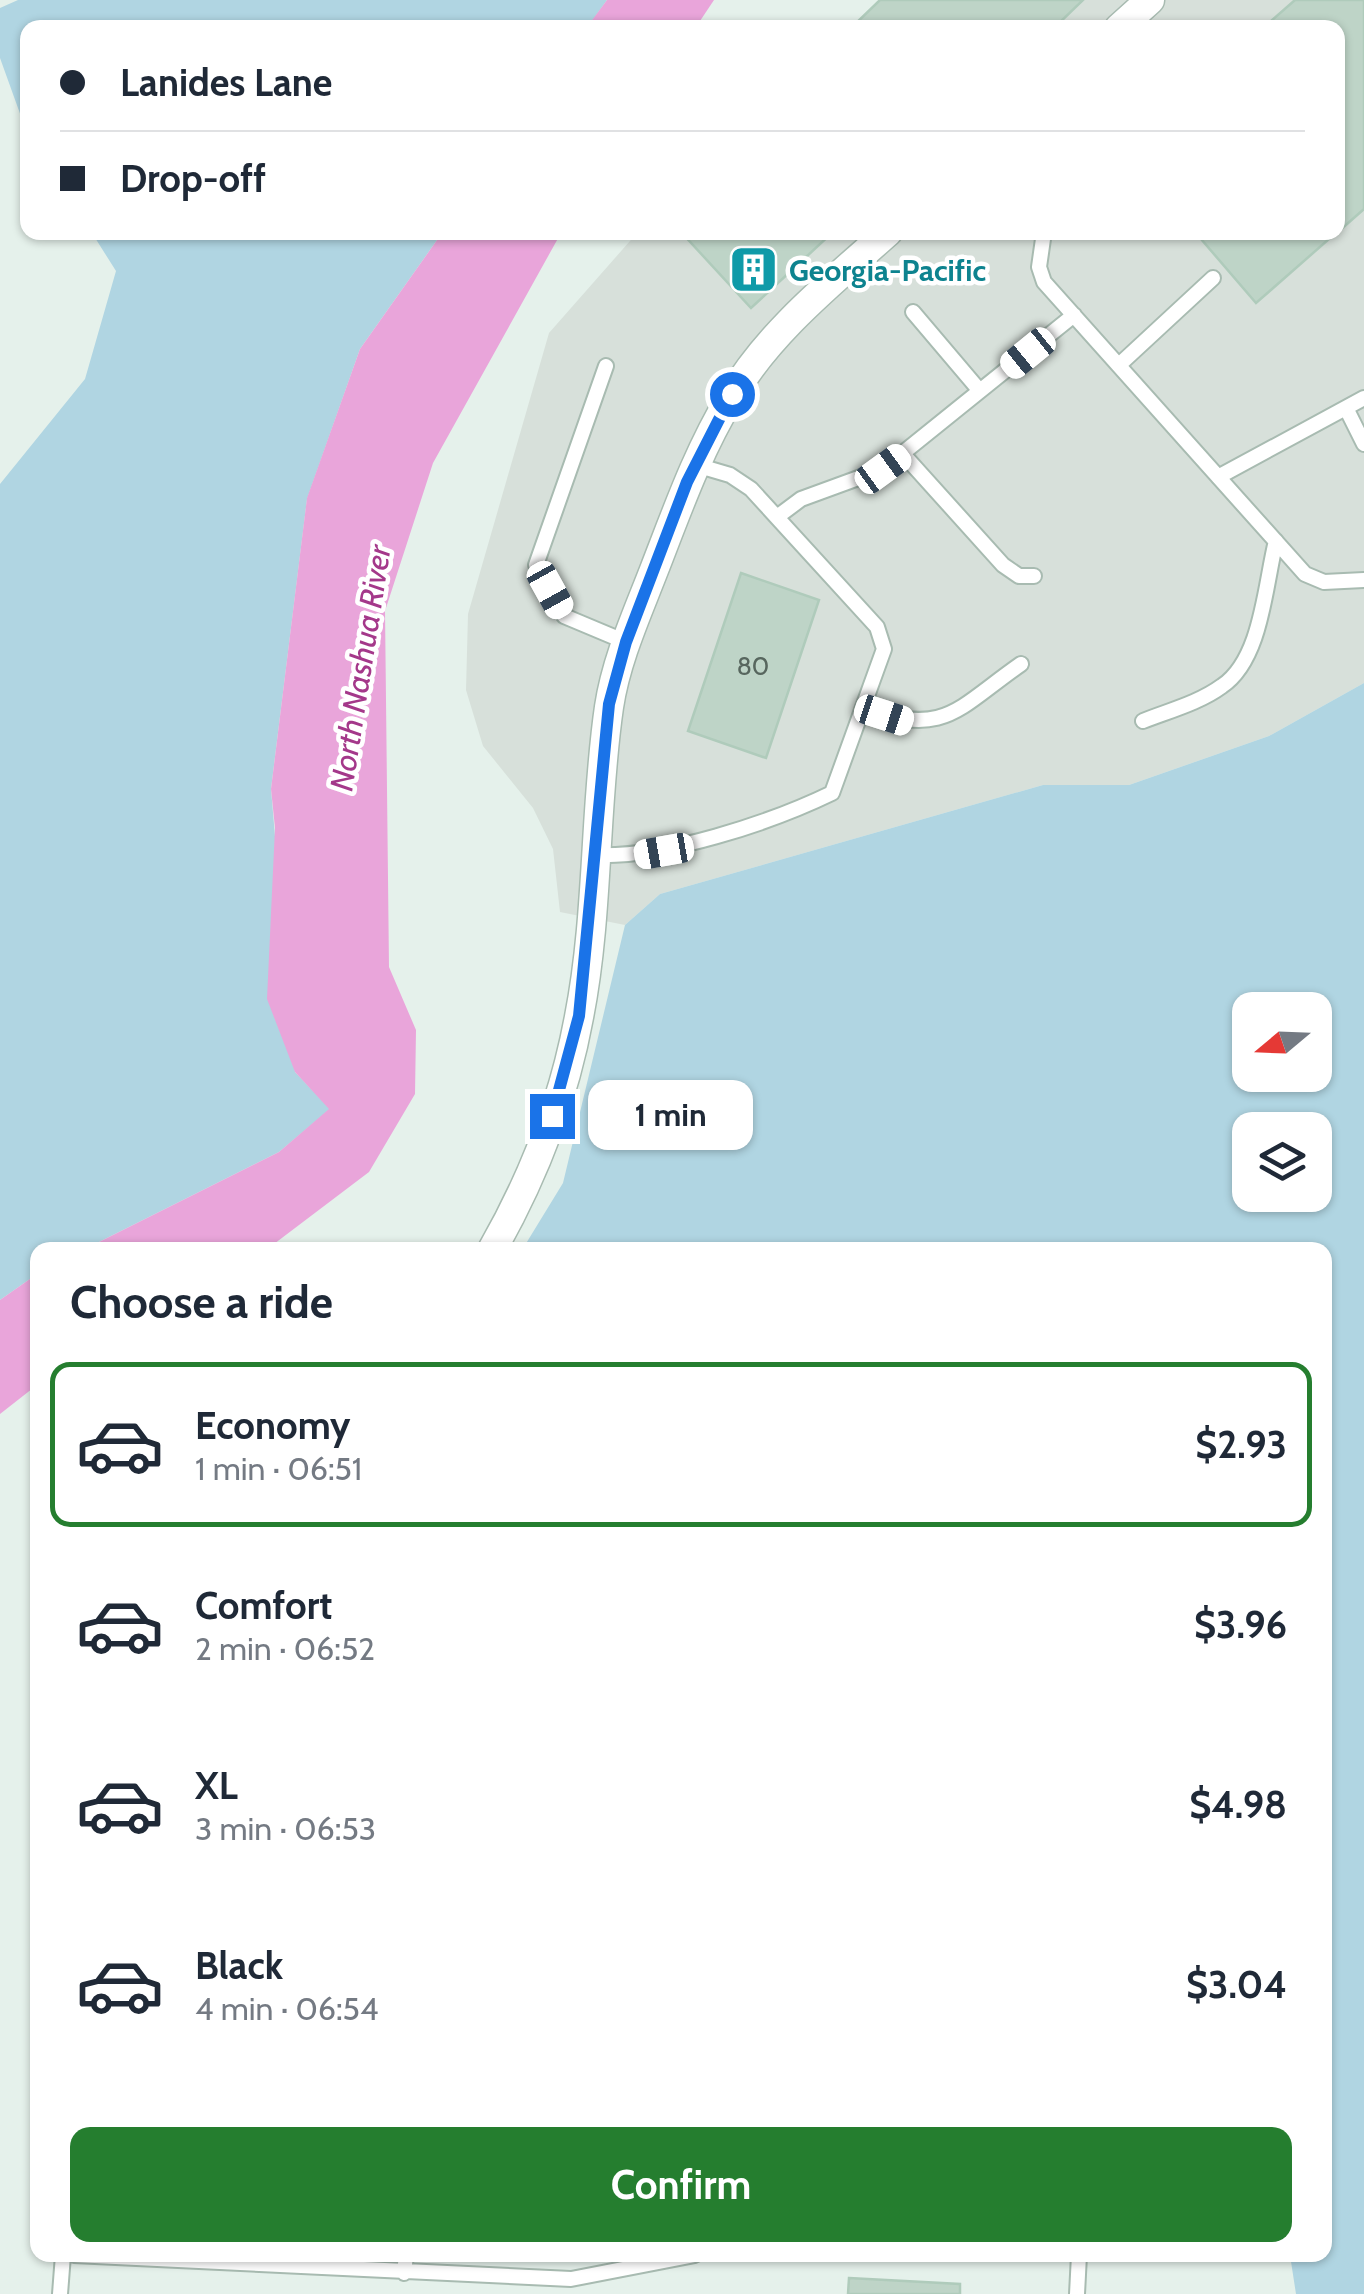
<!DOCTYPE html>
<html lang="en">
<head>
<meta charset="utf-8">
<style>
  body { margin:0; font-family:Cabin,sans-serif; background:#f2f2f3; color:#1f2937; height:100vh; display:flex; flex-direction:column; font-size:38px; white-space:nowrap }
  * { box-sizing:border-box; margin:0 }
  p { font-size:32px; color:#747a83 }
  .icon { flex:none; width:55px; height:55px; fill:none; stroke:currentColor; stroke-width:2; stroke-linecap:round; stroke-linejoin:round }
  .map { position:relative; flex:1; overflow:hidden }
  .drawer { position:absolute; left:30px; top:1242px; width:1302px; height:1020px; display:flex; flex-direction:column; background:#fff; border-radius:20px; box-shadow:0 2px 8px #0004 }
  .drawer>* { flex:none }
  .banner { position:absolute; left:20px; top:20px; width:1325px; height:220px; border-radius:20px; box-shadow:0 2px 8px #0004; display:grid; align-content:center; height:220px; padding:0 40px; background:#fff }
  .needle { width:65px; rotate:251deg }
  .tools { position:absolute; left:1232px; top:992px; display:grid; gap:20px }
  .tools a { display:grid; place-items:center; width:100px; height:100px; border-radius:20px; background:#fff; box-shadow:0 2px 8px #0004; font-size:50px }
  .end { position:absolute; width:45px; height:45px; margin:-22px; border:12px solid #1a73e8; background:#fff; box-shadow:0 0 0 5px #fff }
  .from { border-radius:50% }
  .bubble { position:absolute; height:70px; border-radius:20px; background:#fff; box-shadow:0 2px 8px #0004; font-size:32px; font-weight:700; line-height:70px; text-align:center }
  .car { position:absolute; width:30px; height:60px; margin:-30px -15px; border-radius:12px; box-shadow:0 0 8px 2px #0007; background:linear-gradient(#fff 24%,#345 0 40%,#fff 0 76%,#345 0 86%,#fff 0) }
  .banner b { display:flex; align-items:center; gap:35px; height:95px; font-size:38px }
  .banner b+b { border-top:2px solid #e0e1e3 }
  .banner i { width:25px; height:25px; background:#1f2937 }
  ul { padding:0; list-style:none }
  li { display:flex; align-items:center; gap:30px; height:165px; margin:0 20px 15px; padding:0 20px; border:5px solid transparent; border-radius:20px }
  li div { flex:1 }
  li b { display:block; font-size:38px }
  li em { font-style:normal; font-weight:700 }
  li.on { border-color:#257e2f }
  li>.icon { width:90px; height:90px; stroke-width:1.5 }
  h2 { padding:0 40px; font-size:45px; line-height:120px }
  .cta { display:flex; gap:20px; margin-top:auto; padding:20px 40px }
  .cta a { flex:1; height:115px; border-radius:20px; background:#257e2f; color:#fff; font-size:40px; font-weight:700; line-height:115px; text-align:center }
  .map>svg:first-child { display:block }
  .industrial { fill:#d7e0da }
  .green { fill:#b0d5e2; fill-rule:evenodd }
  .water { fill:#e9a5da }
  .building { fill:#bed4c7; stroke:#afcbbb; stroke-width:2.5 }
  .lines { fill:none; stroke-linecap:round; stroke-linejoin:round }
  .lane-casing { stroke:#a8bbb1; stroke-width:18 }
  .street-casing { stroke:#a8bbb1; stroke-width:31 }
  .lane { stroke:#fff; stroke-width:14 }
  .street { stroke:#fff; stroke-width:28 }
  .route { stroke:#1a73e8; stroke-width:12 }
  .labels { text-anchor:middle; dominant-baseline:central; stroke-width:9; stroke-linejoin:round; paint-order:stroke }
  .number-label { font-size:25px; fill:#57665e }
  .culture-label { font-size:30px; font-weight:bold; fill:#0d838f; stroke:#fff; text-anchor:start }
  .water-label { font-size:32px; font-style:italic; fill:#a4388a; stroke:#fff }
</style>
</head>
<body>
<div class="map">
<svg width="1364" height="2294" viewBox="0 0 1364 2294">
  <rect width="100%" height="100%" fill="#e5f1eb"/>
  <!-- industrial -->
  <path class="industrial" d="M 880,0 L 1364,0 L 1364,683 L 1269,736 L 1129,785 L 1043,785 L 660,894 L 625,925 L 560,912 L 553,849 L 533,808 L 483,746 L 466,690 L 468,614 L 549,333 L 637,233 L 1338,232 L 1338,28 L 851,27 Z"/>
  <!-- green -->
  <path class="green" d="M 18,0 L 607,0 L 587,28 L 28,28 L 27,133 L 0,58 L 0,8 Z
    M 92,233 L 442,233 L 360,349 L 307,499 L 271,789 L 295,1072 L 330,1109 L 279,1152 L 83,1250 L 38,1250 L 37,1274 L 0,1300 L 0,484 L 85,379 L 116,271 Z
    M 1364,683 L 1364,2294 L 1296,2294 L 1290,2255 L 1325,2255 L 1325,1250 L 522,1250 L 563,1183 L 625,925 L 660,894 L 1043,785 L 1129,785 L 1269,736 ZM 1315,1010 L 1315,1075 L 1250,1075 L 1250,1010 ZM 1250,1130 L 1315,1130 L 1315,1195 L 1250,1195 Z"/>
  <!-- water -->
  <path class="water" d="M 607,0 L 714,0 L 696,27 L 587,27 Z
    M 442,233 L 561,233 L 433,463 L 385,611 L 389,967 L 416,1030 L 415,1094 L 369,1172 L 266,1250 L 83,1250 L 279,1152 L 329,1109 L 295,1072 L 267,999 L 275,828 L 271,789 L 307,498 L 360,349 Z
    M 37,1274 L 37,1385 L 0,1414 L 0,1300 Z"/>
  <!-- building -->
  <path class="building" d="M 880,0 L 1083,0 L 1054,28 L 851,28 Z
    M 1295,0 L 1364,0 L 1364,209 L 1338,232 L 1338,28 L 1263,28 Z
    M 681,232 L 833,232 L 751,308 Z
    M 1195,232 L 1337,232 L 1256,303 Z
    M 741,573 L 819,600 L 766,758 L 688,731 Z
    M 849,2278 L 960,2284 L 960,2294 L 848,2294 Z"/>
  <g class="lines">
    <defs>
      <path id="lane" d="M 1044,232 L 1039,267 L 1044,282 L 1305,574 L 1324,582 L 1364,580
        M 913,312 L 980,391
        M 1119,365 L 1213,278
        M 606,366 L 536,565 L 564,616 L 626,642
        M 1346,408 L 1364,444
        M 903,454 L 1003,565 L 1019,576 L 1034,576
        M 1218,477 L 1364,398
        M 777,517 L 801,499 L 883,469 L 1074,315
        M 864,709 C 947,736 955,710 1021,664
        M 1143,721 C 1168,711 1199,703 1222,686 C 1262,659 1265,584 1276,541
        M 595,855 C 664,858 770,823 832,793 L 884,649 L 877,627 L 751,489 L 730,475 L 696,465
        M 74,2255 L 571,2279 L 695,2255
        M 404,2273 L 406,2255
        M 60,2294 L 63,2255
        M 1077,2294 L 1079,2255"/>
      <path id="street" d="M 1119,28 L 1150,0
        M 492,1250 C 533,1178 564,1099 579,1017 C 599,915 594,809 609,707 C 616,660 637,614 654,570 C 677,511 698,451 731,397 C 769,332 832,282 888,232"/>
    </defs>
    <!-- lane casing -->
    <use href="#lane" class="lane-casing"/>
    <!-- street casing -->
    <use href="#street" class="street-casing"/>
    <!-- lane -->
    <use href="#lane" class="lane"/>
    <!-- street -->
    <use href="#street" class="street"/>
  </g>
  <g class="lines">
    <!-- route -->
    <path class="route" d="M 552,1116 L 579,1016 L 609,704 L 626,642 L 687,482 L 732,394"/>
  </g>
  <!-- icons -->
  <defs>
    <symbol id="building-square" viewBox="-11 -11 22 22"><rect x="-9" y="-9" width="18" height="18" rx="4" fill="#0f9aa8" stroke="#fff"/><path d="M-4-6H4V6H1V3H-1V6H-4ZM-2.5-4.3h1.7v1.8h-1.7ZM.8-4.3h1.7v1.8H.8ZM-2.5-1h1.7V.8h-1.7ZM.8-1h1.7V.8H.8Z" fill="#fff"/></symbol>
  </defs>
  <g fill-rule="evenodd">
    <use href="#building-square" x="726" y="242" width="55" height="55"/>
  </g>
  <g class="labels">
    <!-- number labels -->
    <g class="number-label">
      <text x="753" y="666">80</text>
    </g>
    <!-- culture labels -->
    <g class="culture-label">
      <text x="789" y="270">Georgia-Pacific</text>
    </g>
    <!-- water labels -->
    <g class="water-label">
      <text transform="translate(360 668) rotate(-81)">North Nashua River</text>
    </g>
  </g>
</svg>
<div class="tools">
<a><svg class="needle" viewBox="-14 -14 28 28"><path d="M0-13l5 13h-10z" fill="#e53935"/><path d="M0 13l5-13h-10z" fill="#747a83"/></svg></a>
<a><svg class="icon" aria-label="layers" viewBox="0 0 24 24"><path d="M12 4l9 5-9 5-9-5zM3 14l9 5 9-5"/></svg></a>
</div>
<i class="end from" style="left:732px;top:394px"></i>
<i class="end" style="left:552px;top:1116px"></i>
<div class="bubble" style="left:588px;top:1080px;width:165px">1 min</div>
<i class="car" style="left:1028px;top:353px;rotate:231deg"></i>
<i class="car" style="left:883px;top:469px;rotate:54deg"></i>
<i class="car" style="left:550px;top:590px;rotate:151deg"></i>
<i class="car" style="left:884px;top:715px;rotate:108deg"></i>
<i class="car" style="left:664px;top:851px;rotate:260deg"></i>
<div class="banner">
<b><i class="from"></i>Lanides Lane</b>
<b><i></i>Drop-off</b>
</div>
<section class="drawer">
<h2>Choose a ride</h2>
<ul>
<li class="on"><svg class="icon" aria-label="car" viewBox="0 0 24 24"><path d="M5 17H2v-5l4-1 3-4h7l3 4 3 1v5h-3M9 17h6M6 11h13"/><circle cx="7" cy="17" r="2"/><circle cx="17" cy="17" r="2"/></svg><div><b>Economy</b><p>1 min · 06:51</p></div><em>$2.93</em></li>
<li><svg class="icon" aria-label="car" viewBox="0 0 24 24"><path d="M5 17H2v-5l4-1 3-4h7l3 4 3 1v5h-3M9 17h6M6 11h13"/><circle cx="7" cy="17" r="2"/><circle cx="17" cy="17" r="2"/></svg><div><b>Comfort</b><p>2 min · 06:52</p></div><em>$3.96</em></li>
<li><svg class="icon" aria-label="car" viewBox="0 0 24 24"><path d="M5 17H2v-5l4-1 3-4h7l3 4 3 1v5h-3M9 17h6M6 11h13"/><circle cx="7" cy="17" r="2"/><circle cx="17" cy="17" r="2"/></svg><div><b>XL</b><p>3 min · 06:53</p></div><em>$4.98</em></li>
<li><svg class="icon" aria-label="car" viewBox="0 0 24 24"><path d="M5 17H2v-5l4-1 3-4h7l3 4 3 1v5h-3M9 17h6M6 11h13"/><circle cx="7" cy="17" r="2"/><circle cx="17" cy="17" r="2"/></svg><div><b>Black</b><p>4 min · 06:54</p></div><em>$3.04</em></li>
</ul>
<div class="cta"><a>Confirm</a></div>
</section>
</div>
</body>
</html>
